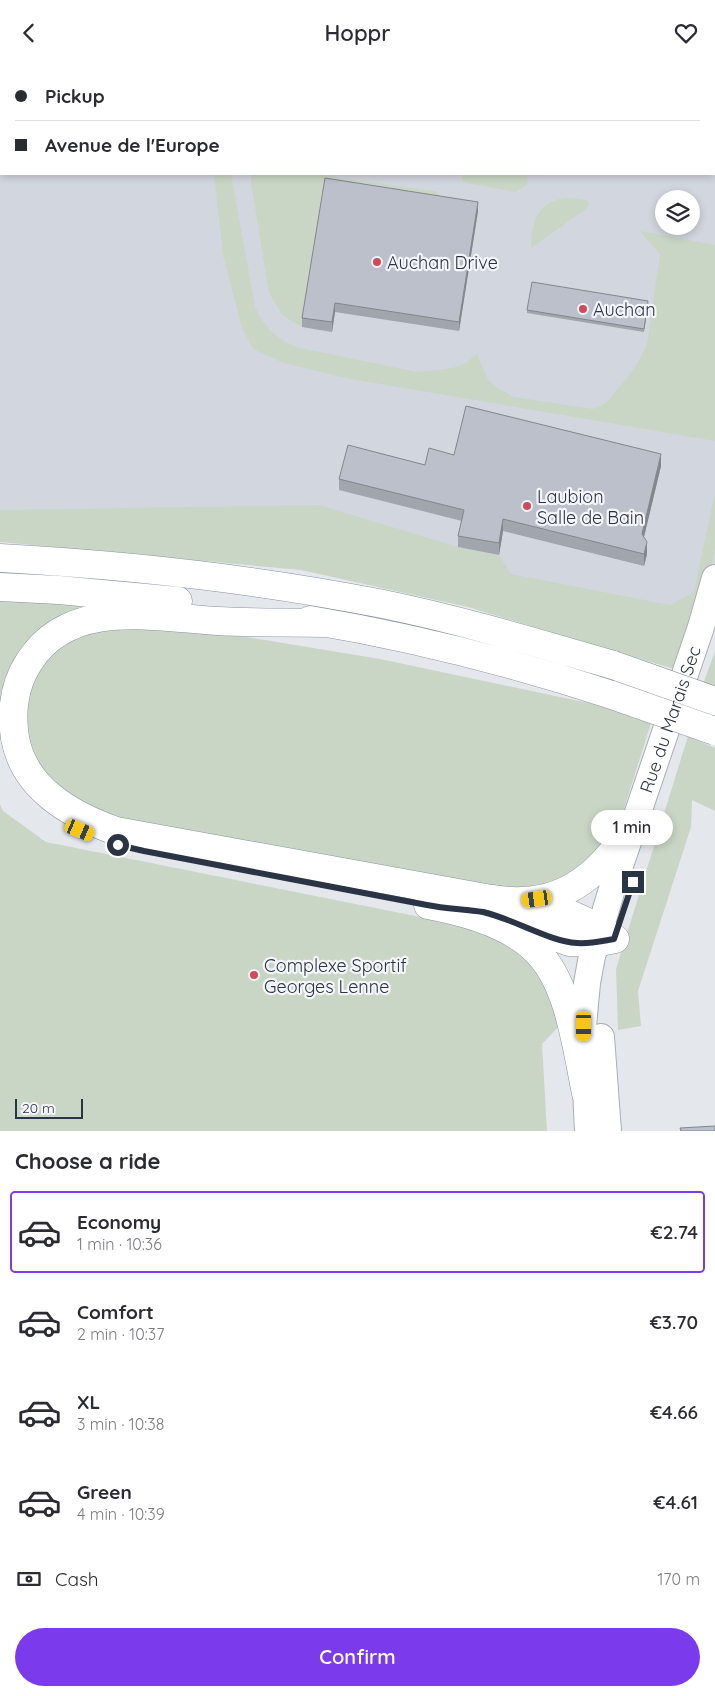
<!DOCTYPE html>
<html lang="en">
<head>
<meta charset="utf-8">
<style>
  body { margin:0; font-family:Quicksand,sans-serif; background:#f2f2f3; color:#2b2b33; height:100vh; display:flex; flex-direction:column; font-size:19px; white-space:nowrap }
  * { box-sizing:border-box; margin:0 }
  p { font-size:16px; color:#7c7c81 }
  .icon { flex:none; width:28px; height:28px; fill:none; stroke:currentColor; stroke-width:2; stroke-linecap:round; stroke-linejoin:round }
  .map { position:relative; height:1066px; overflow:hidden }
  .sheet { display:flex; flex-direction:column; background:#fff; flex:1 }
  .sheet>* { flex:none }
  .top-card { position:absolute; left:0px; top:0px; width:715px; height:110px; box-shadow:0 2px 8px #0003; display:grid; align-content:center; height:110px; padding:0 15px; background:#fff }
  .tools { position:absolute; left:655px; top:125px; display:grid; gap:10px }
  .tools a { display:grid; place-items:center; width:45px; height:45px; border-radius:50%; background:#fff; box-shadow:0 2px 8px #0003; font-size:25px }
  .scale { position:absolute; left:15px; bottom:12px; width:68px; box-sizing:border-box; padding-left:5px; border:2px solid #2b3445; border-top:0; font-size:14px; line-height:18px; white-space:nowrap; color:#2b3445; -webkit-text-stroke:4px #f4f6f9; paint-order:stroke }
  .end { position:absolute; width:22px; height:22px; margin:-11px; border:6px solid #2b3445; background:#fff; box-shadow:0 0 0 2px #fff }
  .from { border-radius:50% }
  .bubble { position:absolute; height:35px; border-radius:18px; background:#fff; box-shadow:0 2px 8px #0003; font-size:16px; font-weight:600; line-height:35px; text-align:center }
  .car { position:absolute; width:15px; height:30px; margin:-15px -8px; border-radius:6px; box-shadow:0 0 4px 1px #0007; background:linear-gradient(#f5c518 24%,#345 0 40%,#f5c518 0 76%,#345 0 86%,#f5c518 0) }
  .top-card b { display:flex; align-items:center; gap:18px; height:48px; font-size:19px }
  .top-card b+b { border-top:1px solid #e1e1e2 }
  .top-card i { width:12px; height:12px; background:#2b2b33 }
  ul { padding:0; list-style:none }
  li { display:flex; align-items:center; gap:15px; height:82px; margin:0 10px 8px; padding:0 5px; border:2px solid transparent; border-radius:5px }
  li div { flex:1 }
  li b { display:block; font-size:19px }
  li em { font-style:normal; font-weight:600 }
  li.on { border-color:#7c3aed }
  li>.icon { width:45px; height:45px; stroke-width:1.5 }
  h2 { padding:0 15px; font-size:22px; line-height:60px }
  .pay { display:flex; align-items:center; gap:12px; height:55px; padding:0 15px; font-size:19px }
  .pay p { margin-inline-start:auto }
  .button { display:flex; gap:10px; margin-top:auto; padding:10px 15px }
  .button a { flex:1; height:58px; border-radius:30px; background:#7c3aed; color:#fff; font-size:20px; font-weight:600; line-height:58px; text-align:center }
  header { display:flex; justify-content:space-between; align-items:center; height:65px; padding:0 15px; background:#fff; font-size:22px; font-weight:600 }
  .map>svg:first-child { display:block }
  .built { fill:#d2d6de; fill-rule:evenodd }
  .green { fill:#c9d6c5 }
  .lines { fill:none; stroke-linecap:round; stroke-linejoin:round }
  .secondary-casing { stroke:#a9aeb7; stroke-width:28 }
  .highway-casing { stroke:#8b94a3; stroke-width:29 }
  .secondary { stroke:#fff; stroke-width:26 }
  .highway { stroke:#fff; stroke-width:28 }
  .highway-bridge-casing { stroke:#8b94a3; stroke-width:29; stroke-linecap:butt }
  .highway-bridge { stroke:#fff; stroke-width:28 }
  .wall { fill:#a1a5ae }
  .shaded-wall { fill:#83868d }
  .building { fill:#bbc0ca; stroke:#83868d }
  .route { stroke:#2b3445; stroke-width:6 }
  .poi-dot { fill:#d1495b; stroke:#f4f6f9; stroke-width:2 }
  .labels { text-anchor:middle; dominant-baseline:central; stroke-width:4.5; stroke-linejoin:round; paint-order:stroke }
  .poi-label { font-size:18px; fill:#2b3445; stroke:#f4f6f9; text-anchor:start }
  .street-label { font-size:18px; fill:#2b3445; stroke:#f4f6f9 }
</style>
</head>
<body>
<header><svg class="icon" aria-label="back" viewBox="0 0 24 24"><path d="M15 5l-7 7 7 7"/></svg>Hoppr<svg class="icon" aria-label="heart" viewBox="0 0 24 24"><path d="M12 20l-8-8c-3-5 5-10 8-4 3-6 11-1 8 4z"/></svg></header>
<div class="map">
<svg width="715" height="1066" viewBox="0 0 715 1066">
  <rect width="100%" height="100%" fill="#e4e7ec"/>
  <!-- built -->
  <path class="built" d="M 0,0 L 715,0 L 715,551 L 308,469 L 0,463 ZM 1,1 L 714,1 L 714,109 L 1,109 ZM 664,134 L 691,134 L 691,161 L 664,161 Z"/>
  <!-- green -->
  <path class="green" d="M 214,109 L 231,109 L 255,242 C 265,263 275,272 296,282 L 417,307 L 453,303 L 466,298 L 477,289 L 488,315 L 498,323 L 514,332 L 593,344 L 606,338 L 630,309 L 640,294 L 647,279 L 660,189 L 640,166 L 715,180 L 715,376 L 345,313 L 284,298 L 253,284 L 242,263 L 223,190 Z
    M 252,109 L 323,109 L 325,111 L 435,126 L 443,133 L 325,122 L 302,262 L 289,255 L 281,248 L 269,228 L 251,118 Z
    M 462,109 L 525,109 L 528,113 L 527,120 L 515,127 L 467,118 L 463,116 Z
    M 569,133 L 587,135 L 589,139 L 586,144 L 531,183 C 532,156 537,135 569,133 Z
    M 715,427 L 715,485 L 709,515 L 674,604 L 468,542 L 301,505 L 0,477 L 0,445 L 319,440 L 458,482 L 499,490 L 511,509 L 670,540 L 694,527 Z
    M 0,536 L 78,539 L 80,541 L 79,543 L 63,551 L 3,666 L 0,664 Z
    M 152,562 L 240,571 L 380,594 L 593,639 L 651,658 L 623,747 L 609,776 L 593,795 L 549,821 L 499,826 L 410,805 L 396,810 L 115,755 L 58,730 L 26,686 L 21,650 L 43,590 L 93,564 Z
    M 715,586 L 715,627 L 702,622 Z
    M 688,671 L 715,683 L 715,746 L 692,735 L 691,762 L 638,926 L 641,961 L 618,965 L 616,904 Z
    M 0,739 L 3,746 L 46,777 L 450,858 L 495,869 L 543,903 L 563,957 L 542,979 L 547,1066 L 0,1066 Z"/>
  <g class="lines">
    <defs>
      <g id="secondary">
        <path d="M 601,972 L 608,1066"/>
        <path id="s1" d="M 588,1066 L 583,961 L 587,918 L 592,891 L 612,824 L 701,562 L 715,513"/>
      </g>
      <path id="highway" d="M 0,493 C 129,500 256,514 383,539 C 461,555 537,578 613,600
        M 0,522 L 59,525 L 178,536
        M 310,555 C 412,572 514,598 612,630
        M 327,558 C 290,557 253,558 217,556 C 153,552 69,533 29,597 C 14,620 11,647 15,673 C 24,724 71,750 116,766 L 491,834 C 501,835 511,837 522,836 C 575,835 608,798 634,757
        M 530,838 C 562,843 588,855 615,874
        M 428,840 C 466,847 515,860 541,891 C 570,924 577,986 586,1028
        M 513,856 L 569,877 L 595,878 L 615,874"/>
    </defs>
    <!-- secondary casing -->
    <use href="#secondary" class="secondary-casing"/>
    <!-- highway casing -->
    <use href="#highway" class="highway-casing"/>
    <!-- secondary -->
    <use href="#secondary" class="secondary"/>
    <!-- highway -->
    <use href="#highway" class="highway"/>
    <defs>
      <path id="highway-bridge" d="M 613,600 L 715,636
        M 612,630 L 715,666"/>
    </defs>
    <!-- highway-bridge casing -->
    <use href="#highway-bridge" class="highway-bridge-casing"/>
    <!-- highway-bridge -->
    <use href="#highway-bridge" class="highway-bridge"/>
  </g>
  <!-- wall -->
  <path class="wall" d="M 715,0 L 715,85 L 714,85 L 714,1 Z
    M 478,146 L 459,266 L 335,247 L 332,267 L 302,262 L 302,253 Z
    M 648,240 L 644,267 L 527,248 L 527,245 Z
    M 454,390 L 661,401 L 644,472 L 647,489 L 644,501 L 503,466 L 499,490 L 458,482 L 458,471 L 462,456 L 339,425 L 339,414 L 425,400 Z"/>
  <!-- shaded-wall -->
  <path class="shaded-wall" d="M 478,137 L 478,146 L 459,266 L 459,257 Z
    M 335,238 L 335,247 L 332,267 L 332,257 Z
    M 661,389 L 661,401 L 642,480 L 642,469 Z
    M 503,454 L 503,466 L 499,490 L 499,478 Z
    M 647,477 L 647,489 L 644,501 L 644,489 Z"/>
  <!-- building -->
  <path class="building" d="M 591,0 L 715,0 L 715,74 L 714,74 L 714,1 L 591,1 Z
    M 325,113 L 478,137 L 459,257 L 335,238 L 332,257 L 302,253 Z
    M 532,217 L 648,236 L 644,264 L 527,245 Z
    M 466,341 L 661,389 L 642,469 L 647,477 L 644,489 L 503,454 L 499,478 L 458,471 L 464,445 L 339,414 L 348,380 L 425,400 L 429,383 L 454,390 Z
    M 715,1061 L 715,1066 L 681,1066 L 680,1063 Z"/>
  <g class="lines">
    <!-- route -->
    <path class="route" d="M 118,780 L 144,786 C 238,804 333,822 427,840 C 446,844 465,844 483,847 C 514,854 548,876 577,878 C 590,879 602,876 614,874 L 633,817"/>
  </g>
  <!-- markers -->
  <g class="poi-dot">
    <circle cx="377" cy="197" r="5"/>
    <circle cx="583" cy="244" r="5"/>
    <circle cx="527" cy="441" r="5"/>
    <circle cx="254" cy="910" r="5"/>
  </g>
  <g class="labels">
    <!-- poi labels -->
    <g class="poi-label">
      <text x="387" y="197">Auchan Drive</text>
      <text x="593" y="244">Auchan</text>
      <text x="537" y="431">Laubion<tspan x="537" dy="21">Salle de Bain</tspan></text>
      <text x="264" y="900">Complexe Sportif<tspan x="264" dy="21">Georges Lenne</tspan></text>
    </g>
    <!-- street labels -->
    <g class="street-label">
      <text stroke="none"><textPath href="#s1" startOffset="425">Rue du Marais Sec</textPath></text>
    </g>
  </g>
</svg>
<div class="tools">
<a><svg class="icon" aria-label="layers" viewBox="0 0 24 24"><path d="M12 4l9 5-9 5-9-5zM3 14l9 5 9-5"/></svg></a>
</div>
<div class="scale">20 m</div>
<i class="end from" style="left:118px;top:780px"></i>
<i class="end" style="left:633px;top:817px"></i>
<div class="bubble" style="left:591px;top:745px;width:82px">1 min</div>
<i class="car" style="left:80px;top:765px;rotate:113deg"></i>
<i class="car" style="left:537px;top:834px;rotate:262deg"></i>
<i class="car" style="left:584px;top:961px;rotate:180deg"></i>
<div class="top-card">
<b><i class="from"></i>Pickup</b>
<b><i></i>Avenue de l'Europe</b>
</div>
</div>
<section class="sheet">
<h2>Choose a ride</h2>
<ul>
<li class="on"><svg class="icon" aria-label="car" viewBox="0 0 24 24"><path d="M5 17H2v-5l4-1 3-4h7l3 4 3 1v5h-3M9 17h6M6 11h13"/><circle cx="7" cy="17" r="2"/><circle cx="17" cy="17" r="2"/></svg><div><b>Economy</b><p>1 min · 10:36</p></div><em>€2.74</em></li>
<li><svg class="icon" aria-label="car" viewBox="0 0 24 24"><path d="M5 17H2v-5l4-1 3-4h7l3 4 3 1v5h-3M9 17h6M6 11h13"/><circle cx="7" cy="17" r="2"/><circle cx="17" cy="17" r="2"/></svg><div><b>Comfort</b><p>2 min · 10:37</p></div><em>€3.70</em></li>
<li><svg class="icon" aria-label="car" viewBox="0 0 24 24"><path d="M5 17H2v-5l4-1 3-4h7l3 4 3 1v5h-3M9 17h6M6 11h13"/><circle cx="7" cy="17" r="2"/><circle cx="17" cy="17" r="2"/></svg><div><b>XL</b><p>3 min · 10:38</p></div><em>€4.66</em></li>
<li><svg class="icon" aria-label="car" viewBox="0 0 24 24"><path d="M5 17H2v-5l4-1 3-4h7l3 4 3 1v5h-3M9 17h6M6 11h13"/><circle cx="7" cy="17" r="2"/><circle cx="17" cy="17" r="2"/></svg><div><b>Green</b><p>4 min · 10:39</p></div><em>€4.61</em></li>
</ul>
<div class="pay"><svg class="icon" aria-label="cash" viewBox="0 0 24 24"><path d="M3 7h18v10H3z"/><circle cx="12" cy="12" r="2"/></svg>Cash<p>170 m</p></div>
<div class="button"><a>Confirm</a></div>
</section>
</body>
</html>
